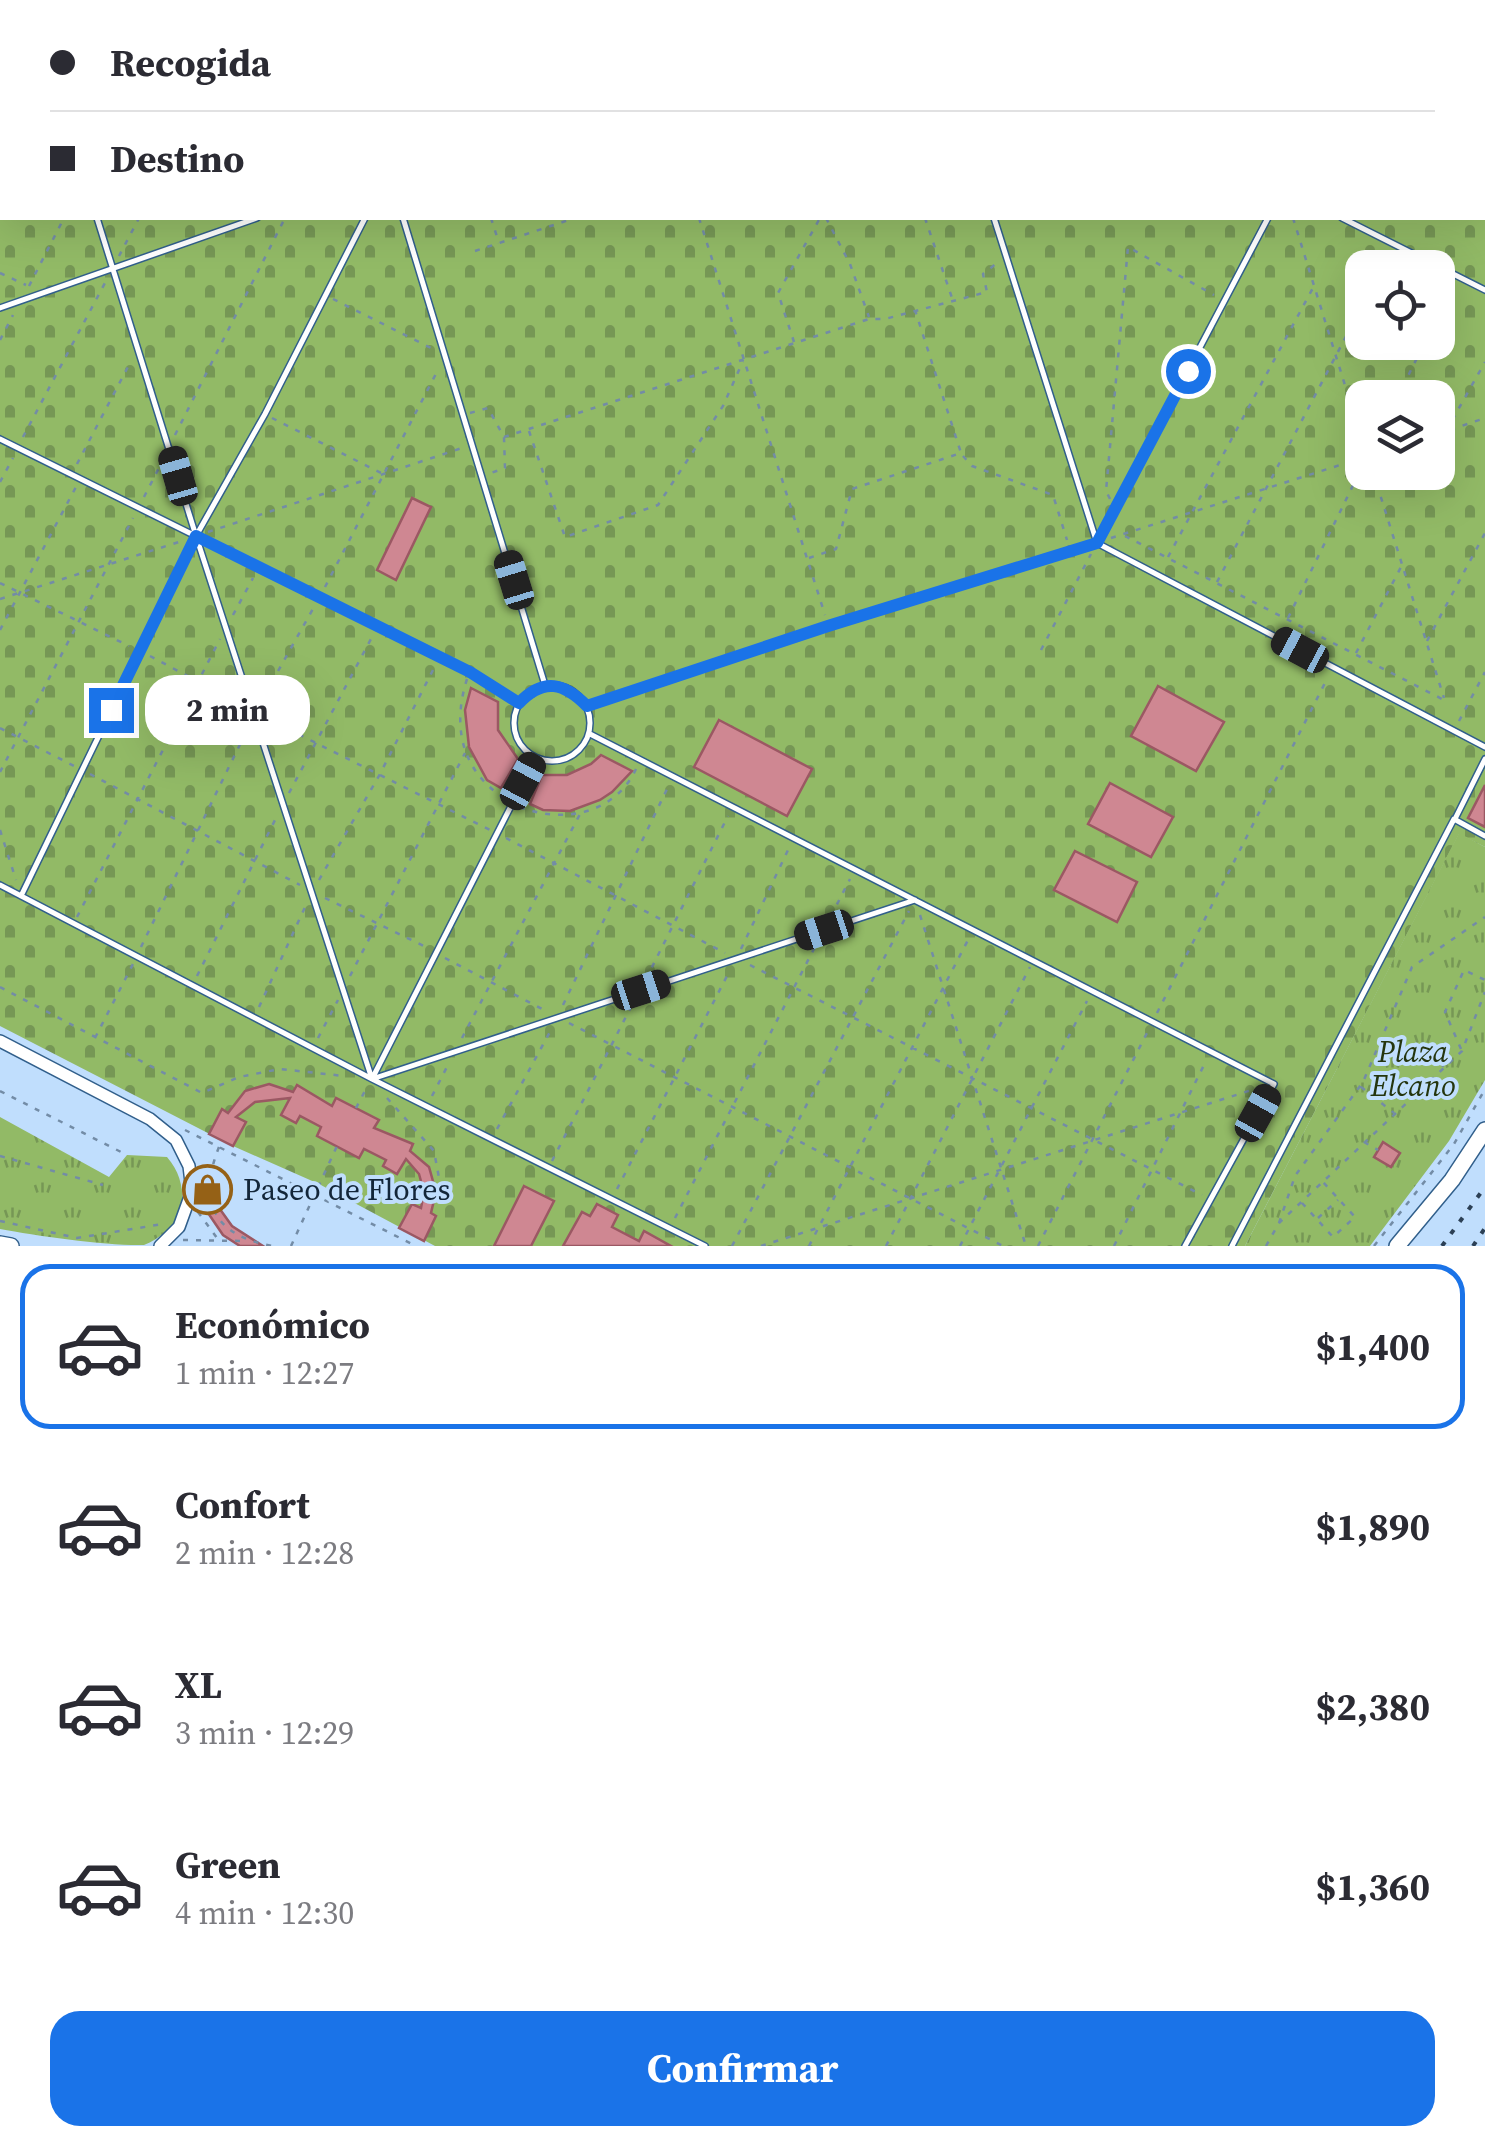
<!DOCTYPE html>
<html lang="es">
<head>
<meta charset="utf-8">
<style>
  body { margin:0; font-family:"Source Serif 4",serif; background:#f7f7f7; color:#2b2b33; height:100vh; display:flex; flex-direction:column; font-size:38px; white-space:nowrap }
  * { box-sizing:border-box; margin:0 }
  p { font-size:32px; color:#7c7c81 }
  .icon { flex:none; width:55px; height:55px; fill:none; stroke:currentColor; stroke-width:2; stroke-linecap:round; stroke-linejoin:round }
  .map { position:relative; height:1246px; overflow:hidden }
  .panel { display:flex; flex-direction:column; background:#fff; flex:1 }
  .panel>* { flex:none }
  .guide { position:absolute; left:0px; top:0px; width:1485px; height:220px; box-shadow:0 10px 40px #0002; display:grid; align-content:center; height:220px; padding:0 50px; background:#fff }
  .buttons { position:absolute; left:1345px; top:250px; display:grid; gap:20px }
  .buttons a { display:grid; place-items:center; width:110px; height:110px; border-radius:20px; background:#fff; box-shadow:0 10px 40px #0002; font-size:50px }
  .end { position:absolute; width:45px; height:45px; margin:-22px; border:12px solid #1a73e8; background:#fff; box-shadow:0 0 0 5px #fff }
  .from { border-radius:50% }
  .bubble { position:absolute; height:70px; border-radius:30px; background:#fff; box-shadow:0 10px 40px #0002; font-size:32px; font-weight:700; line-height:70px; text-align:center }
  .car { position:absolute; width:30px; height:60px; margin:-30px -15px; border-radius:12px; box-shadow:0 0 8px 2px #0007; background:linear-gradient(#222 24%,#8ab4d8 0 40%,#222 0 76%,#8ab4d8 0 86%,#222 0) }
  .guide b { display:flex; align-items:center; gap:35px; height:95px; font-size:38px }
  .guide b+b { border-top:2px solid #e1e1e2 }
  .guide i { width:25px; height:25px; background:#2b2b33 }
  ul { padding:18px 0 0; list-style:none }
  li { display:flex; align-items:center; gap:30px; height:165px; margin:0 20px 15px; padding:0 30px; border:5px solid transparent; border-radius:30px }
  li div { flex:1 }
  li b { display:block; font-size:38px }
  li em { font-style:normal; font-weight:700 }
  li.active { border-color:#1a73e8 }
  li>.icon { width:90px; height:90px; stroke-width:1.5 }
  .button { display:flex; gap:20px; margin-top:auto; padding:20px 50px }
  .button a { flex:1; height:115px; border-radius:30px; background:#1a73e8; color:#fff; font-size:40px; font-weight:700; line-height:115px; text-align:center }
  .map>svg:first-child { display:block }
  .cemetery { fill:url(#cemetery-stones); fill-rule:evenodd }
  .park { fill:url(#park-tufts) }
  .building { fill:#cf8792; stroke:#9b5863; stroke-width:2.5 }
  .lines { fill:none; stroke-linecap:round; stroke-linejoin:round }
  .service-casing { stroke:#315f8b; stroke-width:8 }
  .minor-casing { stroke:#315f8b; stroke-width:14 }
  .secondary-casing { stroke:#315f8b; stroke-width:18 }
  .path { stroke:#738ca6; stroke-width:2.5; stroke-dasharray:5 8; stroke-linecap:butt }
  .service { stroke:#fff; stroke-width:5 }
  .minor { stroke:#fff; stroke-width:11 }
  .secondary { stroke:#fff; stroke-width:15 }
  .rail { stroke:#2c4055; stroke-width:4; stroke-dasharray:5 10; stroke-linecap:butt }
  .route { stroke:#1a73e8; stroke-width:12 }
  .labels { text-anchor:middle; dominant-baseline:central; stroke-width:8; stroke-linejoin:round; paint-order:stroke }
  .park-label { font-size:30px; font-style:italic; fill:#24350e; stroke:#c0defd }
  .poi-label { font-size:30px; fill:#132639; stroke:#c0defd; text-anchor:start }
</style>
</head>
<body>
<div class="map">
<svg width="1485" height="1246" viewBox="0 0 1485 1246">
  <defs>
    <pattern id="cemetery-stones" width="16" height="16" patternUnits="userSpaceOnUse" patternTransform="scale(2.5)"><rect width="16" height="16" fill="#92ba66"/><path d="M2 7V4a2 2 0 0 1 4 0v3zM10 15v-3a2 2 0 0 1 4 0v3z" fill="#769755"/></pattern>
    <pattern id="park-tufts" width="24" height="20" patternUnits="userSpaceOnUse" patternTransform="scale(2.5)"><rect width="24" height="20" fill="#92ba66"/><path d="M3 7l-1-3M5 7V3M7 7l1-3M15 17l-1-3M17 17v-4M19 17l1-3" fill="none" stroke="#769755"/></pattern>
  </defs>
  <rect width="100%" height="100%" fill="#c0defd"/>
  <!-- cemetery -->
  <path class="cemetery" d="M 0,0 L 1485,0 L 1485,847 L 1459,834 L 1245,1246 L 435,1246 L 319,1184 L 233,1146 L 0,1026 ZM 2,2 L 1482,2 L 1482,218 L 2,218 ZM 1362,268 L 1438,268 L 1438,342 L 1362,342 ZM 1362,398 L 1438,398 L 1438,472 L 1362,472 Z"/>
  <!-- park -->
  <path class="park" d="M 1459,833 L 1485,847 L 1485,1080 L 1449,1141 L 1370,1246 L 1245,1246 Z
    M 0,1117 L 109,1177 L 127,1155 L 167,1157 C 182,1174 184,1193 182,1215 C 171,1227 160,1239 144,1245 C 108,1246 37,1236 0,1229 Z"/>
  <!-- building -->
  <path class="building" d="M 412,498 L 431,507 L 396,580 L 377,570 Z
    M 1158,686 L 1224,722 L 1196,771 L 1131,736 Z
    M 471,688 L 498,702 L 498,730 L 518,759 L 501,788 L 487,780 L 469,747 L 465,710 Z
    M 719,720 L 812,769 L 787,816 L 694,767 Z
    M 601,755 L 632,771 L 612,792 L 600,800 L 570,811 L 543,810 L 530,804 L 542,775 L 567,775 L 591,764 Z
    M 1110,783 L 1173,817 L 1151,857 L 1088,824 Z
    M 1485,785 L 1485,827 L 1468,818 Z
    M 1075,851 L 1137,882 L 1117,922 L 1054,890 Z
    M 269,1084 L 293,1092 L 297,1085 L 332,1106 L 336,1098 L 379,1120 L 374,1128 L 413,1144 L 410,1151 L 429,1167 L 436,1192 L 431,1213 L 436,1216 L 424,1241 L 399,1228 L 412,1204 L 421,1208 L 424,1192 L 419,1174 L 406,1159 L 397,1174 L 383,1166 L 386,1160 L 364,1149 L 359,1158 L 317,1136 L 321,1127 L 300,1116 L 296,1123 L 281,1115 L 290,1098 L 255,1102 L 236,1117 L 246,1122 L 233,1146 L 209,1134 L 222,1109 L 228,1113 L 245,1091 Z
    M 1383,1142 L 1400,1153 L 1391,1167 L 1374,1157 Z
    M 214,1184 L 217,1205 L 232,1226 L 263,1246 L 240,1246 L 223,1235 L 204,1207 L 201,1186 Z
    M 524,1186 L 554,1201 L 531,1246 L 494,1246 Z
    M 597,1204 L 618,1215 L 612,1227 L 639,1241 L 644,1231 L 671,1246 L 563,1246 L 582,1212 L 590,1216 Z"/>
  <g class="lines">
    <defs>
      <path id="service" d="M 29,0 L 30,2
        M 81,0 L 82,2
        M 333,0 L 334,2
        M 630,0 L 631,2
        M 829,2 L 830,0
        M 926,2 L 934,0
        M 1377,2 L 1378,0
        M 0,60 L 2,55
        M 97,218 L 196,536 L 372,1079
        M 403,218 L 545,685
        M 994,218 L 1097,543 L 1485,747
        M 1342,218 L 1485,290
        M 0,308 L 257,218
        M 0,439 L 470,672 L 519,703
        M514 723a38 38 0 1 1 76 0a38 38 0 1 1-76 0Z
        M 587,707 L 828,626 L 1097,543 L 1268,218
        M 590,734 L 1274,1084 L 1185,1246
        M 1455,819 L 1485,759
        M 0,885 L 372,1079 L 705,1246
        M 21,896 L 196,536 L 265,414 L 365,218
        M 372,1079 L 915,900
        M 372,1079 L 535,759
        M 1232,1246 L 1454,819 L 1485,836"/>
      <path id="minor" d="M 0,1041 L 150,1119 L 176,1140 L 189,1166 L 192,1191 L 179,1227 L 160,1246"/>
      <path id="secondary" d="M 0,1244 L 11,1246
        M 1397,1246 L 1452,1180 L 1485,1130"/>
    </defs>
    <!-- service casing -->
    <use href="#service" class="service-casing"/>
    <!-- minor casing -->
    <use href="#minor" class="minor-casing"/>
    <!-- secondary casing -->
    <use href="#secondary" class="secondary-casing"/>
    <!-- path -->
    <path class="path" d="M 1224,0 L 1225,2
      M 402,2 L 403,0
      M 476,2 L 477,0
      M 1001,2 L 1003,0
      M 1084,2 L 1085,0
      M 1154,2 L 1156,0
      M 1241,2 L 1243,0
      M 1482,216 L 1485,217
      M 491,218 L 499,243
      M 699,218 L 825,615
      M 826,218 L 850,264 L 869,317
      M 925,218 L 953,301
      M 1293,218 L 1362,440
      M 475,251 L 575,218
      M 119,256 L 139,218
      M 1383,268 L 1392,251
      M 0,273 L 26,285
      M 29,286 L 64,218
      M 333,299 L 433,349
      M 1438,317 L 1455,283
      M 0,340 L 13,315
      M 794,342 L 778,293 L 820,218
      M 1397,398 L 1425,342
      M 470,413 L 488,408 L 504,437 L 505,468 L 491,473
      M 272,418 L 381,473
      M 529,431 L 565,537 L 658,505 L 723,406 L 743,361
      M 1446,431 L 1485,362
      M 1438,434 L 1485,418
      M 175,435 L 285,218
      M 23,437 L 106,281
      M 504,437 L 869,319 L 885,319 L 987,292 L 983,274 L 997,263
      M 963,456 L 972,466 L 1053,495 L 1067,540
      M 77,464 L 131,361
      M 1373,472 L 1444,698
      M 0,482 L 13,458
      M 144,497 L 163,460
      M 1110,499 L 1106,491 L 1128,247 L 1214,295
      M 208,532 L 462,448
      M 1125,536 L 1444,700
      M 1111,538 L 1362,458
      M 1168,557 L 1314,286
      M 809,558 L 836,549 L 852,489 L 961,453 L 915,310
      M 1217,582 L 1362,306
      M 0,583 L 129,646
      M 325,587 L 439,368
      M 0,599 L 182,541
      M 233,615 L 253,578
      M 1288,618 L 1362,467
      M 0,630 L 77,485
      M 1427,641 L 1485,533
      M 1041,650 L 1091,554
      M 1356,653 L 1401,567
      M 150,656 L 240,704
      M 467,679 C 452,726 461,770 504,798
      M 259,705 L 314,607
      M 264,717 L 490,830
      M 1459,721 L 1485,672
      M 0,728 L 74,766
      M 0,772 L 133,518
      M 90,774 L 300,885
      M 289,793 L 372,637
      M 520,807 C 563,824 615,814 636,769
      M 0,830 L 16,880
      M 506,838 L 725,953
      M 319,880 L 380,774 L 434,668
      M 325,898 L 430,949
      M 920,915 L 1026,1246
      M 831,916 L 850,879
      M 77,917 L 220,639
      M 141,947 L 247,730
      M 741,949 L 789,848
      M 445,958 L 544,1010
      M 750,965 L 1202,1195
      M 197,976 L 276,818
      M 350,976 L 465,753
      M 646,979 L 728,816
      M 0,987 L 202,1093 L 239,1077 L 280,1069 L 344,1076
      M 563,1005 L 668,787
      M 259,1007 L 306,905
      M 1157,1013 L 1328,677
      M 569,1023 L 1003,1246
      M 95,1038 L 133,964
      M 318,1038 L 338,1000
      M 462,1038 L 580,814
      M 1380,1045 L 1444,1066
      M 1461,1049 L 1445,1012 L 1464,970 L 1485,980
      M 1361,1087 L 1394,1113
      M 0,1091 L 127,1155
      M 432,1096 L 449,1063
      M 387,1098 L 434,1151 L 442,1194
      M 356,1108 L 367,1087
      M 497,1129 L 551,1030
      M 185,1130 L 416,1246
      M 1364,1142 L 1378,1150
      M 219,1147 C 197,1202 214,1236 273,1246
      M 0,1156 L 103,1185
      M 552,1161 L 633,1003
      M 617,1189 L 728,974
      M 1302,1203 L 1333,1237 L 1355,1217 L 1323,1182
      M 198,1212 L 217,1238
      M 675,1218 L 818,941
      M 1318,1218 L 1338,1200
      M 0,1221 L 77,1238 L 163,1224
      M 1279,1223 L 1295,1176 L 1363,1082 L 1412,967 L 1485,917
      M 183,1240 L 245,1241
      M 291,1246 L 337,1146
      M 732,1246 L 909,911
      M 761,1246 L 1258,1088
      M 809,1246 L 968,940
      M 886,1246 L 1030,967
      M 960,1246 L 1087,1001
      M 1038,1246 L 1149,1029
      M 1114,1246 L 1206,1061
      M 1266,1246 L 1279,1223 L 1462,1051 L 1485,992
      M 1374,1246 L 1454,1144 L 1485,1089"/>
    <!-- service -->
    <use href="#service" class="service"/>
    <!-- minor -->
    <use href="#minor" class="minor"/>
    <!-- secondary -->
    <use href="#secondary" class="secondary"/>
    <!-- rail -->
    <path class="rail" d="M 1442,1246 L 1485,1187
      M 1473,1246 L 1485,1228"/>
  </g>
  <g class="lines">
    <!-- route -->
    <path class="route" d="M 111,710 L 196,536 L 470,672 L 519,703 C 544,677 564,683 587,706 L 828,626 L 1097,543 L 1188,371"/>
  </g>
  <!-- icons -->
  <defs>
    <symbol id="shop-ring" viewBox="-11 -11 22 22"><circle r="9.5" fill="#c0defd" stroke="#956116" stroke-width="1.5"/><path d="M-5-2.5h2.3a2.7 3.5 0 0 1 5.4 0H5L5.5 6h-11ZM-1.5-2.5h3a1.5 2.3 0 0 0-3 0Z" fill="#956116"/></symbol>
  </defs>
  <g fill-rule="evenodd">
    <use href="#shop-ring" x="180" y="1162" width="55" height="55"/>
  </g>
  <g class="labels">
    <!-- park labels -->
    <g class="park-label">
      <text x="1413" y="1051">Plaza<tspan x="1413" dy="34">Elcano</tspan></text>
    </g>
    <!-- poi labels -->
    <g class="poi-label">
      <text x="243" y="1189">Paseo de Flores</text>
    </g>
  </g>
</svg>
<div class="buttons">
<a><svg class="icon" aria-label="locate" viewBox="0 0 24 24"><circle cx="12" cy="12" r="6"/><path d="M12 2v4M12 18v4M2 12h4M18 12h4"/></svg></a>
<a><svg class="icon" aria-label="layers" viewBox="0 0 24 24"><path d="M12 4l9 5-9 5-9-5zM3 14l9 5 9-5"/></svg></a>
</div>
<i class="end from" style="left:1188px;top:371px"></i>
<i class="end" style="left:111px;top:710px"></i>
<div class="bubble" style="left:145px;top:675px;width:165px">2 min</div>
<i class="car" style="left:178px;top:476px;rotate:344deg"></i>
<i class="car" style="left:514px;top:580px;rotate:343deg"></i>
<i class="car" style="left:1300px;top:650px;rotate:298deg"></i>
<i class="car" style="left:523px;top:781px;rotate:28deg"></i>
<i class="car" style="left:824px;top:930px;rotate:252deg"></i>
<i class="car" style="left:641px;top:990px;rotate:72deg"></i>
<i class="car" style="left:1258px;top:1113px;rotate:29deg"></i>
<div class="guide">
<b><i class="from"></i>Recogida</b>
<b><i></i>Destino</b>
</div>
</div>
<section class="panel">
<ul>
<li class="active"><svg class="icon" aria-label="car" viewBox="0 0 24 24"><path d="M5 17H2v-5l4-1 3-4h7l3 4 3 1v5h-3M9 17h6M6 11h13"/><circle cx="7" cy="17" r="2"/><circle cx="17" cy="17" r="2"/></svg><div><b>Económico</b><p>1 min · 12:27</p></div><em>$1,400</em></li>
<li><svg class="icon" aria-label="car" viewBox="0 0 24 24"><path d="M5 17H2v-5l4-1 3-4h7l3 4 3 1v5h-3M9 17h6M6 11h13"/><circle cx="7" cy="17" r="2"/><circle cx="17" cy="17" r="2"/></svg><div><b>Confort</b><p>2 min · 12:28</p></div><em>$1,890</em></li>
<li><svg class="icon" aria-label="car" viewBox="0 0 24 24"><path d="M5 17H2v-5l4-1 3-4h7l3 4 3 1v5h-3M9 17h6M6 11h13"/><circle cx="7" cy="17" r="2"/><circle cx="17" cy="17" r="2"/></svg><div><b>XL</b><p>3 min · 12:29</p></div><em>$2,380</em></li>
<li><svg class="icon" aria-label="car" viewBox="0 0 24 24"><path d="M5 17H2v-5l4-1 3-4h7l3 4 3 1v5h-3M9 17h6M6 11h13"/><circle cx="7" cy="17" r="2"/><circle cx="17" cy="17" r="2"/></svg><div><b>Green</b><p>4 min · 12:30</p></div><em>$1,360</em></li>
</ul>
<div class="button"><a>Confirmar</a></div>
</section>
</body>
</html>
